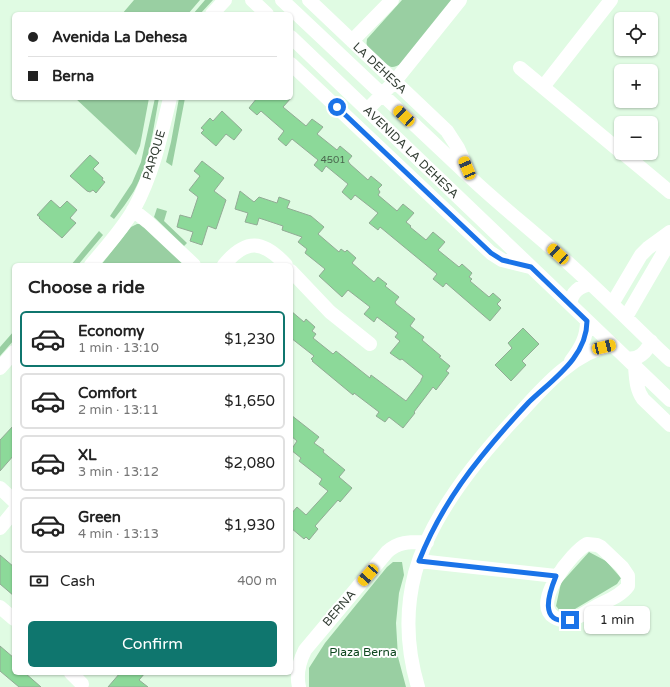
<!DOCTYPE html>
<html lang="en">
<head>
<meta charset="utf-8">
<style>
  body { margin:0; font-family:"Varela Round",sans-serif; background:#f2f2f2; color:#222; height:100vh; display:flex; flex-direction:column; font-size:15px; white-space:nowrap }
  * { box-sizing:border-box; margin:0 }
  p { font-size:13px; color:#767676 }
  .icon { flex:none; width:22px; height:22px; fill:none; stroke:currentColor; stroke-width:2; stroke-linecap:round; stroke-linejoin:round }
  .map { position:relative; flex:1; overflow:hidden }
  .side { position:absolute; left:12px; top:263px; width:281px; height:412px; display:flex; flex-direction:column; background:#fff; border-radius:6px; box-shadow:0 1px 3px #0004 }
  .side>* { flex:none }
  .top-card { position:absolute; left:12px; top:12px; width:281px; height:88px; border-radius:6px; box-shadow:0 1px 3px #0004; display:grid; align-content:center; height:88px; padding:0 16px; background:#fff }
  .controls { position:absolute; left:614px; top:12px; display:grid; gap:8px }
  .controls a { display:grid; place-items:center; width:44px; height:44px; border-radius:6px; background:#fff; box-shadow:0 1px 3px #0004; font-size:20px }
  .end { position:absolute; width:18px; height:18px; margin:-9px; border:5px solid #1a73e8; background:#fff; box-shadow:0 0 0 2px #fff }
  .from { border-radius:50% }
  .bubble { position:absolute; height:28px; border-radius:6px; background:#fff; box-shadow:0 1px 3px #0004; font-size:13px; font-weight:600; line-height:28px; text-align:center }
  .car { position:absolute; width:12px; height:24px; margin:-12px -6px; border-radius:5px; box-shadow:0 0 3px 1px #0007; background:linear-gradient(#f5c518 24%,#345 0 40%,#f5c518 0 76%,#345 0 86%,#f5c518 0) }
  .top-card b { display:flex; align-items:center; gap:14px; height:38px; font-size:15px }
  .top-card b+b { border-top:1px solid #e0e0e0 }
  .top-card i { width:10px; height:10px; background:#222 }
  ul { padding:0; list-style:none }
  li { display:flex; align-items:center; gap:12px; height:56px; margin:0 8px 6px; padding:0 8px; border:2px solid #e0e0e0; border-radius:6px }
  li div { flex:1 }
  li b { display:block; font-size:15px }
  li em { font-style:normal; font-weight:600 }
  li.active { border-color:#0f766e }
  li>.icon { width:36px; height:36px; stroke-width:1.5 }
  h2 { padding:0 16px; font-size:18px; line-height:48px }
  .pay { display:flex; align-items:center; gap:10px; height:44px; padding:0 16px; font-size:15px }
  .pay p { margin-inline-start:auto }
  .primary-button { display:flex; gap:8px; margin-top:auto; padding:8px 16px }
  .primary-button a { flex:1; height:46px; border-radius:6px; background:#0f766e; color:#fff; font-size:16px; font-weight:600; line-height:46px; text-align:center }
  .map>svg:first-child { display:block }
  .green { fill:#99cfa2 }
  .building { fill:#8cd999; stroke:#92ab95 }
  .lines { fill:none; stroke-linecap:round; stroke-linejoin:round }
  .minor { stroke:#fff; stroke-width:14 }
  .route { stroke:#1a73e8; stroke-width:5 }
  .labels { text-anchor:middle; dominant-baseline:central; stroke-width:4; stroke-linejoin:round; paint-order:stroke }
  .number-label { font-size:10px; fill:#49654d }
  .street-label { font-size:12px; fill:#333e34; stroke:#fff }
  .park-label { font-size:12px; fill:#0e471f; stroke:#fff }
</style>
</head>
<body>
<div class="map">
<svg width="670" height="687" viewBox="0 0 670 687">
  <rect width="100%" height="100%" fill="#e0fbe3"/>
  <!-- green -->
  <path class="green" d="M 134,0 L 200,0 L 188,14 L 122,14 Z
    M 205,0 L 213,0 L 200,14 L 193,14 Z
    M 402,0 L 452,0 L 401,64 C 398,65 395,67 392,67 C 386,66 368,51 367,45 C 366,43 367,41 367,39 Z
    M 75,98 L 149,98 L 140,146 L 136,155 Z
    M 155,98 L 159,98 C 153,129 150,162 134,191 C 128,201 121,210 114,219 L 110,216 L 132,183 L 141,162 Z
    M 179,98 L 185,98 L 172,166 L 166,162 L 171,142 Z
    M 157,208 L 167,211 L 164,221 L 187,243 L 184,246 L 154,217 Z
    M 137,224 L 141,224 L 187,265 L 101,265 L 131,227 Z
    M 99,231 L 103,235 L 78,265 L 71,265 Z
    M 14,331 L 14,340 L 0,356 L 0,347 Z
    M 589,552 L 606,561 L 621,578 L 617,584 L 570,612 L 560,611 L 556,606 L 561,583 Z
    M 393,562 L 402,562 L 404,575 L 399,593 L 396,623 L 398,657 L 406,687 L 309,687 L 309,668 L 325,643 L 387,567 Z"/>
  <!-- building -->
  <path class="building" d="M 257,98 L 291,98 L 283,107 L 306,126 L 312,119 L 323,127 L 317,134 L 337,150 L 340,146 L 352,156 L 348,161 L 350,164 L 368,180 L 371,176 L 382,185 L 378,189 L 380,192 L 378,195 L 397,211 L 403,204 L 414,213 L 406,222 L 411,226 L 410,227 L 426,240 L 433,232 L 445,242 L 438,250 L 459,267 L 462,264 L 472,273 L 469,277 L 472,279 L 470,281 L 489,297 L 493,293 L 501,300 L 497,304 L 501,308 L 490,321 L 446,283 L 443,287 L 433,279 L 437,274 L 380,227 L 378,230 L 369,223 L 378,213 L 355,195 L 351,200 L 342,192 L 348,184 L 326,166 L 322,172 L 314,165 L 318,160 L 292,139 L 286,146 L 278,139 L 284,131 L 261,111 L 257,115 L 249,108 Z
    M 222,111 L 242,130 L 234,140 L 226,134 L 216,146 L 201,133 L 204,130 L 201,128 L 210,118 L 213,121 Z
    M 90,155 L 99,163 L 93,169 L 103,178 L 102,180 L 105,182 L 96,193 L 93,190 L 90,192 L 87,191 L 70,176 Z
    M 202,161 L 224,178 L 214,191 L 226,200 L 216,229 L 208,226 L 202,245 L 190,241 L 193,232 L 177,227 L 180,215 L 191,218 L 198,197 L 189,190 L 200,176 L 194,171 Z
    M 240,191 L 254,202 L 259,197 L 277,203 L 279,197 L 290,201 L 287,208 L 311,216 L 324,227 L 318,234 L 339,252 L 341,249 L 345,252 L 347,250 L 356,258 L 352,263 L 374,282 L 378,277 L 387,284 L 385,286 L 399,297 L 395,302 L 396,304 L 415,319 L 410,326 L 424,337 L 422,340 L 441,356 L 439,357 L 450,366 L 446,371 L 449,373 L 436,390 L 433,387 L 414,412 L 415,413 L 403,428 L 389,417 L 385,422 L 376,416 L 379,412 L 354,393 L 353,395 L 312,361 L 313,360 L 311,359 L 314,356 L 291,338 L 291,311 L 304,322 L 306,319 L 315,327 L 312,331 L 316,334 L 313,338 L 333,354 L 336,351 L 370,378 L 371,375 L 406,401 L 421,381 L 421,380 L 423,376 L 402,359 L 400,360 L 390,353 L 400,341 L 395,337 L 398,333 L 377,317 L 374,322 L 364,314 L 370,307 L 348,290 L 342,297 L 319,276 L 325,269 L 305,253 L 307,249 L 298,242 L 302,237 L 282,230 L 283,226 L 259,218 L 257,225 L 245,222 L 248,213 L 235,209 Z
    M 51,200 L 60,208 L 67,201 L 77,210 L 70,218 L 76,223 L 62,238 L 39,218 L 40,217 L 37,215 Z
    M 523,328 L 539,344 L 522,361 L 526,365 L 511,381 L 495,365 L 512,348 L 508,343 Z
    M 291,415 L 319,437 L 314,443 L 324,450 L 323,452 L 345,470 L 339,477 L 352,488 L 340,502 L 338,500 L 315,526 L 318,529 L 309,540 L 306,537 L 304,539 L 291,528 L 291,514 L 297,507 L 306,515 L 328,491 L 319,484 L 322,479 L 299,461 L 301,458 L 291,450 L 297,441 L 291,436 Z
    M 14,425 L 14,455 L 0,471 L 0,440 Z
    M 0,555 L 14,567 L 14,596 L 0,584 Z
    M 0,646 L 14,658 L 14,673 L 25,673 L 41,687 L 19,687 L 0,671 Z
    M 120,673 L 145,673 L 139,680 L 148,687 L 108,687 Z"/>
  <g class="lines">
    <!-- minor -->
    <path class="minor" d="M 252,0 L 267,14
      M 282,0 L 472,179 C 502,207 535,233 566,261 C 602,293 635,327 670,360
      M 309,0 L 447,131 L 458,148 L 469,173
      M 212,14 L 225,0
      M 291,37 L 670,400
      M 352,41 L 392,0
      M 291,64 L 491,253 L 502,260 L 530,267
      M 520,68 L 621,152
      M 543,87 L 611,0
      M 367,110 L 395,81 L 460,0
      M 623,153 L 670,192
      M 133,210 L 148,222 L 194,265
      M 91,265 C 106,247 122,230 134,209 C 153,174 161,136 170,98
      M 224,265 C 246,238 263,240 286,265
      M 291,271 L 330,312 L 370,344
      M 570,304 C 572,292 579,286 591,284
      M 612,304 L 641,255 L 648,248 L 670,232
      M 626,317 L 665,250 L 670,237
      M 626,358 C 638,361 647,352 651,341
      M 571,361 C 581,348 587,337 587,321
      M 635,366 C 636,378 636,389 643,399 L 670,425
      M 0,368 L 14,352
      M 0,488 L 14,501
      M 0,528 L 14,511
      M 587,544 L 597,545 L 601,547 L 622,567 L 628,576 L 628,586 C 621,596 607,601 597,606 C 588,611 579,618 569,620 C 564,621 559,620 554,617 C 531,603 572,552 587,544 Z
      M 419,561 L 556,576
      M 0,607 L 14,619
      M 71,673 L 82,684
      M 299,687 C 296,674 299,662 305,650 L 387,552 C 399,541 411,542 427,542
      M 418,687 C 407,650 405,611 415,573 C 431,514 479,456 521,412 C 546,384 574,353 612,345"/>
  </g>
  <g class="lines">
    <!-- route -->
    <path class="route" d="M 337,107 L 491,253 L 502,260 L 531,267 L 587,321 C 587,357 553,379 529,402 C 512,420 496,438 481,457 C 455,489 434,523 419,561 L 556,576 C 549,593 538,625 570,620"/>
  </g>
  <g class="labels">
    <!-- number labels -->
    <g class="number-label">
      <text x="333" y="160">4501</text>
    </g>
    <!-- street labels -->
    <g class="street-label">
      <text transform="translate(380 68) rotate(43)">LA DEHESA</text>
      <text transform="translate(411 152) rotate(44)">AVENIDA LA DEHESA</text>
      <text transform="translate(154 155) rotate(-73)">PARQUE</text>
      <text transform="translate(339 608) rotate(-49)">BERNA</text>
    </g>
    <!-- park labels -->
    <g class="park-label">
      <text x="363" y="652">Plaza Berna</text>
    </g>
  </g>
</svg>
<div class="controls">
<a><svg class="icon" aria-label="locate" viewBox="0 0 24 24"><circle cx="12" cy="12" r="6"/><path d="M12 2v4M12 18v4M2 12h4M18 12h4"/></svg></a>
<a>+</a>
<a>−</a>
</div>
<i class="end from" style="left:337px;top:107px"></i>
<i class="end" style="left:570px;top:620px"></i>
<div class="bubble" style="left:584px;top:606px;width:66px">1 min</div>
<i class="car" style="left:404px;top:116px;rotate:313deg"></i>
<i class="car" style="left:467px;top:168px;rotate:337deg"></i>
<i class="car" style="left:558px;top:254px;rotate:312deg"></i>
<i class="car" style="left:604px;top:347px;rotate:77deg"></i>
<i class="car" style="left:368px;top:575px;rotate:221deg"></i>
<div class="top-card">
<b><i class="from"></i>Avenida La Dehesa</b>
<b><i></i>Berna</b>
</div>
<section class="side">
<h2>Choose a ride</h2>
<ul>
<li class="active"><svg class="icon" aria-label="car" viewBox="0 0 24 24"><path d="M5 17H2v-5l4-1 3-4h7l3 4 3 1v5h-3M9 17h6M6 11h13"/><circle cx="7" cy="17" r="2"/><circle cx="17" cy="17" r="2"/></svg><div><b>Economy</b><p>1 min · 13:10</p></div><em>$1,230</em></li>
<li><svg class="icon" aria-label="car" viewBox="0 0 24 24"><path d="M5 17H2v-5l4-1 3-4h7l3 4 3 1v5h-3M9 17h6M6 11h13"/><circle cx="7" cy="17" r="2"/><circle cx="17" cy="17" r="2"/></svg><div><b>Comfort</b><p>2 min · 13:11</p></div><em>$1,650</em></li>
<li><svg class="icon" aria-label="car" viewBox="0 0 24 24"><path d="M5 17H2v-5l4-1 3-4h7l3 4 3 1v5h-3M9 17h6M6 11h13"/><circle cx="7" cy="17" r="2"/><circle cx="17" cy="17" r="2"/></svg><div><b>XL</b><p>3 min · 13:12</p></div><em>$2,080</em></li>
<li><svg class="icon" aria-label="car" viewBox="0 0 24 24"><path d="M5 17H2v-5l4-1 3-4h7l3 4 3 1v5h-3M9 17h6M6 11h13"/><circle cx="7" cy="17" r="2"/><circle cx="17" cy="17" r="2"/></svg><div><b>Green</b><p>4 min · 13:13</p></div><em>$1,930</em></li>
</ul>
<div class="pay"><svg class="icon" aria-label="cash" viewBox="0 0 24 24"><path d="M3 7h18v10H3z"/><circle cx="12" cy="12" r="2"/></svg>Cash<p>400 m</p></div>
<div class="primary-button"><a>Confirm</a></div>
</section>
</div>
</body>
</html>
